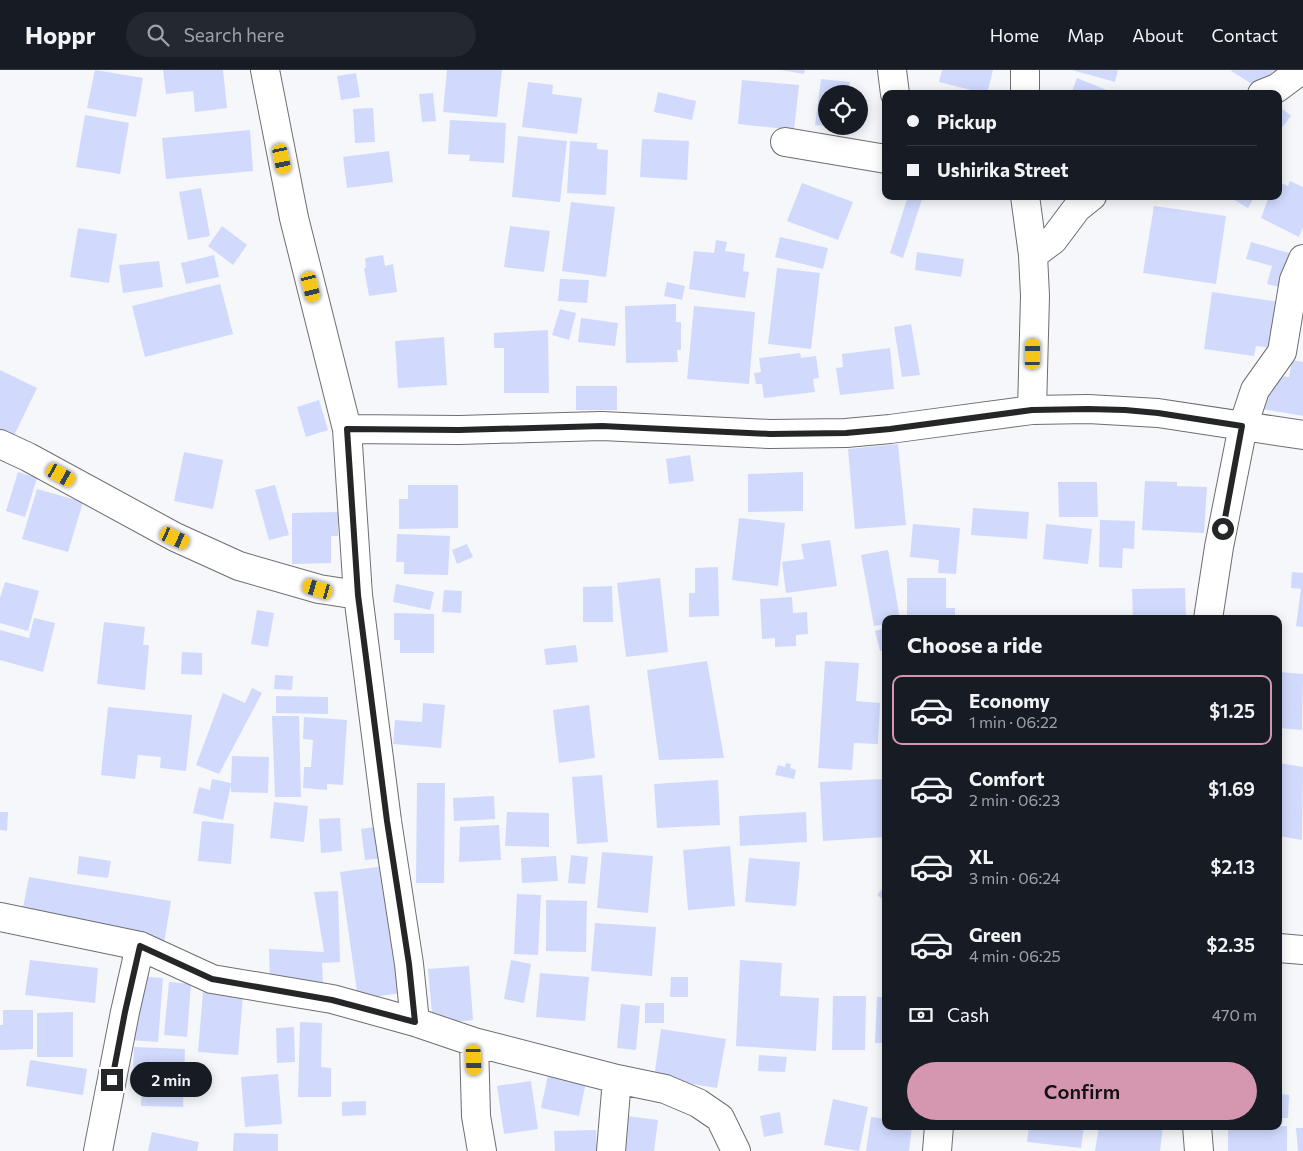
<!DOCTYPE html>
<html lang="en">
<head>
<meta charset="utf-8">
<style>
  body { margin:0; font-family:Commissioner,sans-serif; background:#242831; color:#f1f3f6; height:100vh; display:flex; flex-direction:column; font-size:19px; white-space:nowrap }
  * { box-sizing:border-box; margin:0 }
  p { font-size:16px; color:#9ea1a6 }
  .icon { flex:none; width:28px; height:28px; fill:none; stroke:currentColor; stroke-width:2; stroke-linecap:round; stroke-linejoin:round }
  .map { position:relative; flex:1; overflow:hidden }
  .panel { position:absolute; left:882px; top:545px; width:400px; height:515px; display:flex; flex-direction:column; background:#171b24; border-radius:10px; box-shadow:0 2px 12px #0003 }
  .panel>* { flex:none }
  .guide { position:absolute; left:882px; top:20px; width:400px; height:110px; border-radius:10px; box-shadow:0 2px 12px #0003; display:grid; align-content:center; height:110px; padding:0 25px; background:#171b24 }
  .tools { position:absolute; left:818px; top:15px; display:grid; gap:10px }
  .tools a { display:grid; place-items:center; width:50px; height:50px; border-radius:50%; background:#171b24; box-shadow:0 2px 12px #0003; font-size:25px }
  .end { position:absolute; width:22px; height:22px; margin:-11px; border:6px solid #252627; background:#fff; box-shadow:0 0 0 2px #fff }
  .from { border-radius:50% }
  .bubble { position:absolute; height:35px; border-radius:18px; background:#171b24; box-shadow:0 2px 12px #0003; font-size:16px; font-weight:600; line-height:35px; text-align:center }
  .car { position:absolute; width:15px; height:30px; margin:-15px -8px; border-radius:6px; box-shadow:0 0 4px 1px #0007; background:linear-gradient(#f5c518 24%,#345 0 40%,#f5c518 0 76%,#345 0 86%,#f5c518 0) }
  .guide b { display:flex; align-items:center; gap:18px; height:48px; font-size:19px }
  .guide b+b { border-top:1px solid #363941 }
  .guide i { width:12px; height:12px; background:#f1f3f6 }
  ul { padding:0; list-style:none }
  li { display:flex; align-items:center; gap:15px; height:70px; margin:0 10px 8px; padding:0 15px; border:2px solid transparent; border-radius:10px }
  li div { flex:1 }
  li b { display:block; font-size:19px }
  li em { font-style:normal; font-weight:600 }
  li.selected { border-color:#d596b0 }
  li>.icon { width:45px; height:45px; stroke-width:1.5 }
  h2 { padding:0 25px; font-size:22px; line-height:60px }
  .pay { display:flex; align-items:center; gap:12px; height:55px; padding:0 25px; font-size:19px }
  .pay p { margin-inline-start:auto }
  .primary-button { display:flex; gap:10px; margin-top:auto; padding:10px 25px }
  .primary-button a { flex:1; height:58px; border-radius:30px; background:#d596b0; color:#111; font-size:20px; font-weight:600; line-height:58px; text-align:center }
  header { display:flex; align-items:center; gap:30px; box-sizing:border-box; height:70px; padding:0 25px; background:#171b24; border-bottom:1px solid #363941 }
  header strong { font-size:24px }
  nav { display:flex; gap:28px; margin-inline-start:auto; font-size:18px }
  .search { width:350px; height:45px; background:#242831; display:flex; align-items:center; gap:12px; box-sizing:border-box; padding:0 18px; border-radius:28px; color:#9ea1a6; font-size:19px }
  .map>svg:first-child { display:block }
  .building { fill:#d1dafd }
  .lines { fill:none; stroke-linecap:round; stroke-linejoin:round }
  .street-casing { stroke:#6d6e71; stroke-width:30 }
  .street { stroke:#fff; stroke-width:28 }
  .route { stroke:#252627; stroke-width:6 }
</style>
</head>
<body>
<header>
<strong>Hoppr</strong>
<div class="search"><svg class="icon" aria-label="search" viewBox="0 0 24 24"><circle cx="10" cy="10" r="6"/><path d="M15 15l6 6"/></svg>Search here</div>
<nav><a>Home</a><a>Map</a><a>About</a><a>Contact</a></nav>
</header>
<div class="map">
<svg width="1303" height="1081" viewBox="0 0 1303 1081">
  <rect width="100%" height="100%" fill="#f6f7fa"/>
  <!-- building -->
  <path class="building" d="M 95,0 L 143,8 L 136,47 L 87,38 Z
    M 163,0 L 223,0 L 227,38 L 195,42 L 193,21 L 166,24 Z
    M 447,0 L 502,0 L 497,47 L 443,42 Z
    M 781,0 L 805,0 L 804,4 Z
    M 942,0 L 993,0 L 987,24 L 939,12 Z
    M 1072,0 L 1118,0 L 1115,12 Z
    M 1230,0 L 1287,0 L 1282,7 L 1273,1 L 1261,20 Z
    M 356,3 L 360,27 L 341,30 L 337,6 Z
    M 1077,8 L 1109,21 L 1107,24 L 1071,24 Z
    M 821,9 L 850,12 L 848,24 L 826,24 L 826,56 L 815,55 Z
    M 742,10 L 799,15 L 794,60 L 738,54 Z
    M 528,12 L 553,15 L 552,24 L 582,28 L 577,64 L 522,57 Z
    M 658,22 L 696,31 L 692,50 L 654,42 Z
    M 433,23 L 436,51 L 422,52 L 419,24 Z
    M 1279,36 L 1291,46 L 1279,61 Z
    M 373,38 L 375,72 L 355,73 L 353,39 Z
    M 85,45 L 129,53 L 120,104 L 76,97 Z
    M 450,50 L 506,53 L 504,93 L 469,91 L 470,85 L 448,84 Z
    M 250,60 L 253,101 L 166,109 L 162,68 Z
    M 518,66 L 567,71 L 560,132 L 512,127 Z
    M 642,69 L 689,71 L 687,110 L 640,107 Z
    M 570,71 L 597,73 L 597,79 L 608,80 L 606,125 L 567,123 Z
    M 389,81 L 393,112 L 347,118 L 343,87 Z
    M 1290,111 L 1303,117 L 1303,157 L 1299,167 L 1261,148 L 1269,126 L 1279,126 L 1279,112 L 1288,116 Z
    M 802,113 L 853,132 L 838,170 L 787,151 Z
    M 201,118 L 210,166 L 188,170 L 179,122 Z
    M 908,126 L 923,126 L 903,188 L 890,183 Z
    M 1051,126 L 1082,126 L 1080,134 Z
    M 1228,126 L 1255,126 L 1248,138 Z
    M 571,132 L 615,137 L 606,207 L 562,201 Z
    M 1154,136 L 1226,146 L 1216,214 L 1143,203 Z
    M 222,156 L 247,175 L 233,195 L 208,176 Z
    M 510,156 L 550,161 L 544,202 L 504,197 Z
    M 78,158 L 117,164 L 109,213 L 70,207 Z
    M 780,167 L 828,178 L 823,199 L 775,187 Z
    M 716,170 L 727,172 L 725,181 L 745,184 L 743,201 L 749,202 L 745,228 L 689,219 L 694,181 L 714,183 Z
    M 1251,172 L 1296,185 L 1287,219 L 1267,214 L 1272,196 L 1246,189 Z
    M 917,182 L 964,189 L 961,207 L 915,200 Z
    M 214,185 L 219,207 L 186,214 L 181,193 Z
    M 383,185 L 385,196 L 393,194 L 397,222 L 369,226 L 364,198 L 366,198 L 365,188 Z
    M 159,191 L 163,217 L 123,223 L 119,195 Z
    M 777,198 L 820,203 L 811,279 L 768,274 Z
    M 560,209 L 589,210 L 587,233 L 558,231 Z
    M 667,212 L 685,216 L 682,230 L 664,226 Z
    M 220,214 L 233,264 L 145,287 L 132,236 Z
    M 1212,222 L 1286,233 L 1279,279 L 1256,276 L 1254,286 L 1204,279 Z
    M 676,234 L 676,252 L 681,252 L 681,280 L 677,280 L 678,292 L 626,293 L 625,236 Z
    M 694,236 L 755,242 L 749,314 L 687,309 Z
    M 560,239 L 576,243 L 569,270 L 552,265 Z
    M 581,248 L 618,253 L 615,276 L 578,272 Z
    M 911,254 L 920,305 L 902,307 L 894,257 Z
    M 548,260 L 549,323 L 504,323 L 504,278 L 494,278 L 494,263 Z
    M 444,267 L 447,315 L 398,318 L 395,271 Z
    M 890,278 L 894,319 L 840,325 L 836,298 L 843,297 L 842,284 Z
    M 800,283 L 801,288 L 816,286 L 819,308 L 813,309 L 815,322 L 764,328 L 762,314 L 756,314 L 754,303 L 761,302 L 759,288 Z
    M 1292,290 L 1303,292 L 1303,346 L 1262,339 L 1269,304 L 1289,307 Z
    M 0,300 L 37,318 L 9,376 L 0,371 Z
    M 576,316 L 617,316 L 617,340 L 576,340 Z
    M 319,330 L 328,360 L 306,367 L 297,337 Z
    M 898,374 L 906,455 L 855,459 L 848,379 Z
    M 184,382 L 223,390 L 213,439 L 174,431 Z
    M 690,385 L 694,411 L 669,414 L 666,389 Z
    M 18,402 L 37,408 L 25,447 L 6,441 Z
    M 803,402 L 803,441 L 748,442 L 748,404 Z
    M 1145,411 L 1177,412 L 1177,416 L 1207,417 L 1204,463 L 1142,460 Z
    M 1058,412 L 1097,412 L 1098,447 L 1059,447 Z
    M 275,415 L 289,465 L 269,470 L 255,420 Z
    M 408,415 L 458,415 L 458,458 L 399,459 L 399,429 L 408,429 Z
    M 37,419 L 83,432 L 68,482 L 22,469 Z
    M 973,438 L 1029,442 L 1027,469 L 971,465 Z
    M 338,442 L 338,466 L 331,466 L 331,493 L 292,494 L 292,443 Z
    M 739,448 L 785,453 L 778,516 L 732,510 Z
    M 1100,450 L 1135,451 L 1134,479 L 1123,478 L 1122,498 L 1099,497 Z
    M 913,454 L 960,458 L 956,504 L 938,503 L 939,490 L 910,487 Z
    M 1046,454 L 1092,459 L 1088,494 L 1043,489 Z
    M 397,464 L 450,466 L 448,505 L 404,504 L 404,492 L 396,492 Z
    M 830,470 L 837,516 L 786,523 L 782,492 L 804,489 L 801,474 Z
    M 467,474 L 473,487 L 457,494 L 452,480 Z
    M 888,480 L 900,549 L 886,549 L 886,554 L 874,556 L 861,485 Z
    M 718,497 L 719,546 L 689,547 L 689,523 L 695,523 L 695,498 Z
    M 1292,502 L 1303,503 L 1303,557 L 1296,556 L 1301,519 L 1291,518 Z
    M 660,508 L 668,582 L 626,587 L 617,513 Z
    M 907,508 L 946,508 L 946,538 L 955,538 L 955,549 L 907,549 Z
    M 5,512 L 39,521 L 28,561 L 0,553 L 0,528 Z
    M 396,514 L 434,522 L 430,540 L 393,532 Z
    M 612,516 L 613,552 L 583,552 L 583,517 Z
    M 1185,518 L 1186,549 L 1133,549 L 1132,519 Z
    M 444,520 L 462,521 L 461,543 L 442,542 Z
    M 792,527 L 793,543 L 807,542 L 808,564 L 796,565 L 796,576 L 775,577 L 775,568 L 762,569 L 760,529 Z
    M 257,540 L 274,543 L 268,577 L 251,574 Z
    M 394,543 L 434,544 L 434,583 L 400,583 L 400,570 L 394,570 Z
    M 34,548 L 55,553 L 43,602 L 0,590 L 0,560 L 29,568 Z
    M 104,552 L 145,557 L 143,575 L 149,575 L 145,620 L 97,614 Z
    M 886,558 L 886,580 L 880,581 L 875,561 Z
    M 576,575 L 578,592 L 546,595 L 544,579 Z
    M 182,582 L 202,583 L 202,605 L 181,604 Z
    M 707,591 L 724,688 L 659,690 L 647,600 Z
    M 825,591 L 859,593 L 856,631 L 880,633 L 878,674 L 854,673 L 852,700 L 818,698 Z
    M 1279,602 L 1303,604 L 1302,660 L 1279,658 Z
    M 275,605 L 293,606 L 292,620 L 274,619 Z
    M 252,618 L 262,623 L 219,704 L 196,695 L 223,623 L 245,633 Z
    M 276,626 L 328,627 L 328,644 L 276,643 Z
    M 423,633 L 445,635 L 441,678 L 393,674 L 395,650 L 422,652 Z
    M 589,635 L 595,688 L 559,693 L 553,640 Z
    M 108,637 L 192,645 L 186,701 L 160,698 L 161,687 L 138,685 L 135,709 L 101,705 Z
    M 272,646 L 299,646 L 301,727 L 275,727 Z
    M 304,647 L 347,650 L 343,715 L 327,714 L 327,720 L 303,718 L 304,697 L 311,697 L 313,670 L 303,669 Z
    M 232,686 L 269,687 L 268,723 L 231,722 L 231,715 L 223,750 L 193,743 L 199,717 L 210,720 L 212,709 L 231,713 Z
    M 786,693 L 791,694 L 790,698 L 796,700 L 794,709 L 775,705 L 778,695 L 785,697 Z
    M 1279,693 L 1303,697 L 1302,770 L 1279,766 Z
    M 602,705 L 608,772 L 577,774 L 572,707 Z
    M 883,709 L 886,767 L 823,771 L 820,712 Z
    M 718,710 L 720,755 L 657,758 L 654,714 Z
    M 417,713 L 445,713 L 444,813 L 416,813 Z
    M 494,726 L 495,749 L 454,751 L 453,728 Z
    M 274,732 L 308,736 L 304,772 L 270,768 Z
    M 0,742 L 8,742 L 7,761 L 0,760 Z
    M 507,742 L 549,743 L 549,777 L 505,776 Z
    M 806,742 L 807,772 L 740,776 L 739,746 Z
    M 340,748 L 342,781 L 321,783 L 319,749 Z
    M 202,751 L 234,754 L 231,794 L 198,791 Z
    M 499,755 L 501,790 L 459,792 L 460,757 Z
    M 381,756 L 385,788 L 365,790 L 361,759 Z
    M 730,776 L 735,836 L 688,840 L 683,780 Z
    M 602,782 L 653,786 L 648,843 L 597,838 Z
    M 571,785 L 588,787 L 585,814 L 568,813 Z
    M 79,786 L 111,791 L 108,808 L 77,804 Z
    M 556,786 L 558,811 L 522,813 L 521,788 Z
    M 749,788 L 800,792 L 796,836 L 745,832 Z
    M 384,796 L 401,923 L 358,929 L 340,802 Z
    M 29,807 L 171,831 L 164,873 L 21,848 Z
    M 886,814 L 886,832 L 877,825 Z
    M 338,821 L 340,892 L 322,893 L 323,913 L 270,914 L 269,879 L 324,882 L 314,822 Z
    M 517,824 L 541,825 L 538,885 L 514,884 Z
    M 546,830 L 587,831 L 586,882 L 546,881 Z
    M 595,853 L 656,857 L 652,906 L 591,901 Z
    M 30,890 L 98,898 L 95,933 L 25,925 Z
    M 511,890 L 531,894 L 524,933 L 504,929 Z
    M 740,890 L 782,893 L 780,926 L 819,928 L 816,981 L 736,976 Z
    M 1279,892 L 1281,892 L 1280,906 L 1279,906 Z
    M 469,896 L 473,950 L 433,954 L 428,899 Z
    M 540,903 L 589,907 L 585,951 L 536,947 Z
    M 136,906 L 163,908 L 158,972 L 130,970 Z
    M 671,907 L 688,907 L 688,927 L 670,927 Z
    M 169,912 L 191,914 L 187,967 L 164,965 Z
    M 203,922 L 243,925 L 238,985 L 198,982 Z
    M 833,926 L 866,926 L 865,980 L 832,980 Z
    M 877,927 L 886,927 L 886,973 L 875,973 Z
    M 645,933 L 664,933 L 664,953 L 645,953 Z
    M 621,934 L 640,936 L 636,980 L 617,978 Z
    M 3,940 L 33,940 L 33,979 L 0,980 L 0,955 L 3,955 Z
    M 73,942 L 73,987 L 37,987 L 37,943 Z
    M 300,952 L 322,953 L 321,997 L 331,998 L 331,1027 L 298,1027 Z
    M 294,957 L 295,992 L 277,993 L 276,958 Z
    M 661,959 L 726,969 L 717,1018 L 654,1008 Z
    M 134,977 L 185,979 L 183,1037 L 141,1036 L 142,1008 L 133,1008 Z
    M 759,985 L 787,987 L 785,1002 L 758,1001 Z
    M 30,990 L 87,999 L 83,1025 L 26,1016 Z
    M 549,1000 L 587,1007 L 579,1046 L 541,1038 Z
    M 278,1004 L 282,1054 L 245,1057 L 241,1007 Z
    M 531,1011 L 538,1059 L 504,1064 L 497,1016 Z
    M 1279,1024 L 1289,1025 L 1288,1048 L 1279,1048 Z
    M 833,1029 L 868,1037 L 859,1081 L 824,1075 Z
    M 366,1031 L 366,1045 L 342,1046 L 342,1032 Z
    M 780,1042 L 783,1063 L 764,1067 L 760,1046 Z
    M 620,1045 L 658,1050 L 654,1081 L 616,1081 Z
    M 871,1047 L 886,1049 L 886,1056 L 912,1056 L 909,1081 L 866,1081 Z
    M 1029,1056 L 1084,1056 L 1081,1078 L 1027,1072 Z
    M 1099,1056 L 1163,1056 L 1160,1081 L 1095,1081 Z
    M 1287,1056 L 1287,1081 L 1228,1081 L 1228,1057 Z
    M 1296,1058 L 1303,1058 L 1303,1081 L 1298,1081 Z
    M 596,1060 L 597,1081 L 555,1081 L 554,1061 Z
    M 152,1062 L 199,1072 L 197,1081 L 148,1081 Z
    M 234,1063 L 278,1064 L 278,1081 L 233,1081 Z"/>
  <g class="lines">
    <defs>
      <path id="street" d="M 265,0 L 294,148 L 347,359 L 358,525 L 387,751 L 409,894 L 415,952
        M 892,0 L 895,24
        M 1025,24 L 1025,0
        M 1262,24 L 1277,18 L 1301,0
        M 785,72 L 886,89
        M 1025,126 L 1033,185 L 1035,226 L 1032,340
        M 1033,185 L 1053,170 L 1077,138 L 1092,126
        M 347,359 L 459,360 L 602,356 L 770,364 L 846,363 L 890,359 L 1032,340 L 1088,339 L 1158,343 L 1303,365
        M 0,374 L 28,387 L 175,467 L 239,496 L 319,519 L 358,525
        M 1208,549 L 1219,477 L 1243,356 L 1255,320 L 1282,282 L 1294,210 L 1303,189
        M 0,847 L 140,876 L 212,909 L 332,929 L 415,952 L 474,972 L 617,1009 L 665,1019 L 698,1033 L 720,1048 L 736,1081
        M 1279,878 L 1303,880
        M 474,972 L 476,1046 L 482,1081
        M 1197,1056 L 1199,1081
        M 98,1081 L 125,942 L 140,876
        M 611,1081 L 617,1009
        M 937,1081 L 939,1056"/>
    </defs>
    <!-- street casing -->
    <use href="#street" class="street-casing"/>
    <!-- street -->
    <use href="#street" class="street"/>
  </g>
  <g class="lines">
    <!-- route -->
    <path class="route" d="M 112,1010 L 125,942 L 140,876 L 212,909 L 332,930 L 415,952 L 409,894 L 387,751 L 358,525 L 347,359 L 459,360 L 602,356 L 770,364 L 846,363 L 890,359 L 1032,340 L 1088,339 L 1125,340 L 1158,343 L 1242,356 L 1223,459"/>
  </g>
</svg>
<div class="tools">
<a><svg class="icon" aria-label="locate" viewBox="0 0 24 24"><circle cx="12" cy="12" r="6"/><path d="M12 2v4M12 18v4M2 12h4M18 12h4"/></svg></a>
</div>
<i class="end from" style="left:1223px;top:459px"></i>
<i class="end" style="left:112px;top:1010px"></i>
<div class="bubble" style="left:130px;top:992px;width:82px">2 min</div>
<i class="car" style="left:282px;top:89px;rotate:168deg"></i>
<i class="car" style="left:311px;top:217px;rotate:166deg"></i>
<i class="car" style="left:1033px;top:284px;rotate:1deg"></i>
<i class="car" style="left:61px;top:405px;rotate:119deg"></i>
<i class="car" style="left:175px;top:468px;rotate:114deg"></i>
<i class="car" style="left:318px;top:519px;rotate:286deg"></i>
<i class="car" style="left:474px;top:990px;rotate:178deg"></i>
<div class="guide">
<b><i class="from"></i>Pickup</b>
<b><i></i>Ushirika Street</b>
</div>
<section class="panel">
<h2>Choose a ride</h2>
<ul>
<li class="selected"><svg class="icon" aria-label="car" viewBox="0 0 24 24"><path d="M5 17H2v-5l4-1 3-4h7l3 4 3 1v5h-3M9 17h6M6 11h13"/><circle cx="7" cy="17" r="2"/><circle cx="17" cy="17" r="2"/></svg><div><b>Economy</b><p>1 min · 06:22</p></div><em>$1.25</em></li>
<li><svg class="icon" aria-label="car" viewBox="0 0 24 24"><path d="M5 17H2v-5l4-1 3-4h7l3 4 3 1v5h-3M9 17h6M6 11h13"/><circle cx="7" cy="17" r="2"/><circle cx="17" cy="17" r="2"/></svg><div><b>Comfort</b><p>2 min · 06:23</p></div><em>$1.69</em></li>
<li><svg class="icon" aria-label="car" viewBox="0 0 24 24"><path d="M5 17H2v-5l4-1 3-4h7l3 4 3 1v5h-3M9 17h6M6 11h13"/><circle cx="7" cy="17" r="2"/><circle cx="17" cy="17" r="2"/></svg><div><b>XL</b><p>3 min · 06:24</p></div><em>$2.13</em></li>
<li><svg class="icon" aria-label="car" viewBox="0 0 24 24"><path d="M5 17H2v-5l4-1 3-4h7l3 4 3 1v5h-3M9 17h6M6 11h13"/><circle cx="7" cy="17" r="2"/><circle cx="17" cy="17" r="2"/></svg><div><b>Green</b><p>4 min · 06:25</p></div><em>$2.35</em></li>
</ul>
<div class="pay"><svg class="icon" aria-label="cash" viewBox="0 0 24 24"><path d="M3 7h18v10H3z"/><circle cx="12" cy="12" r="2"/></svg>Cash<p>470 m</p></div>
<div class="primary-button"><a>Confirm</a></div>
</section>
</div>
</body>
</html>
